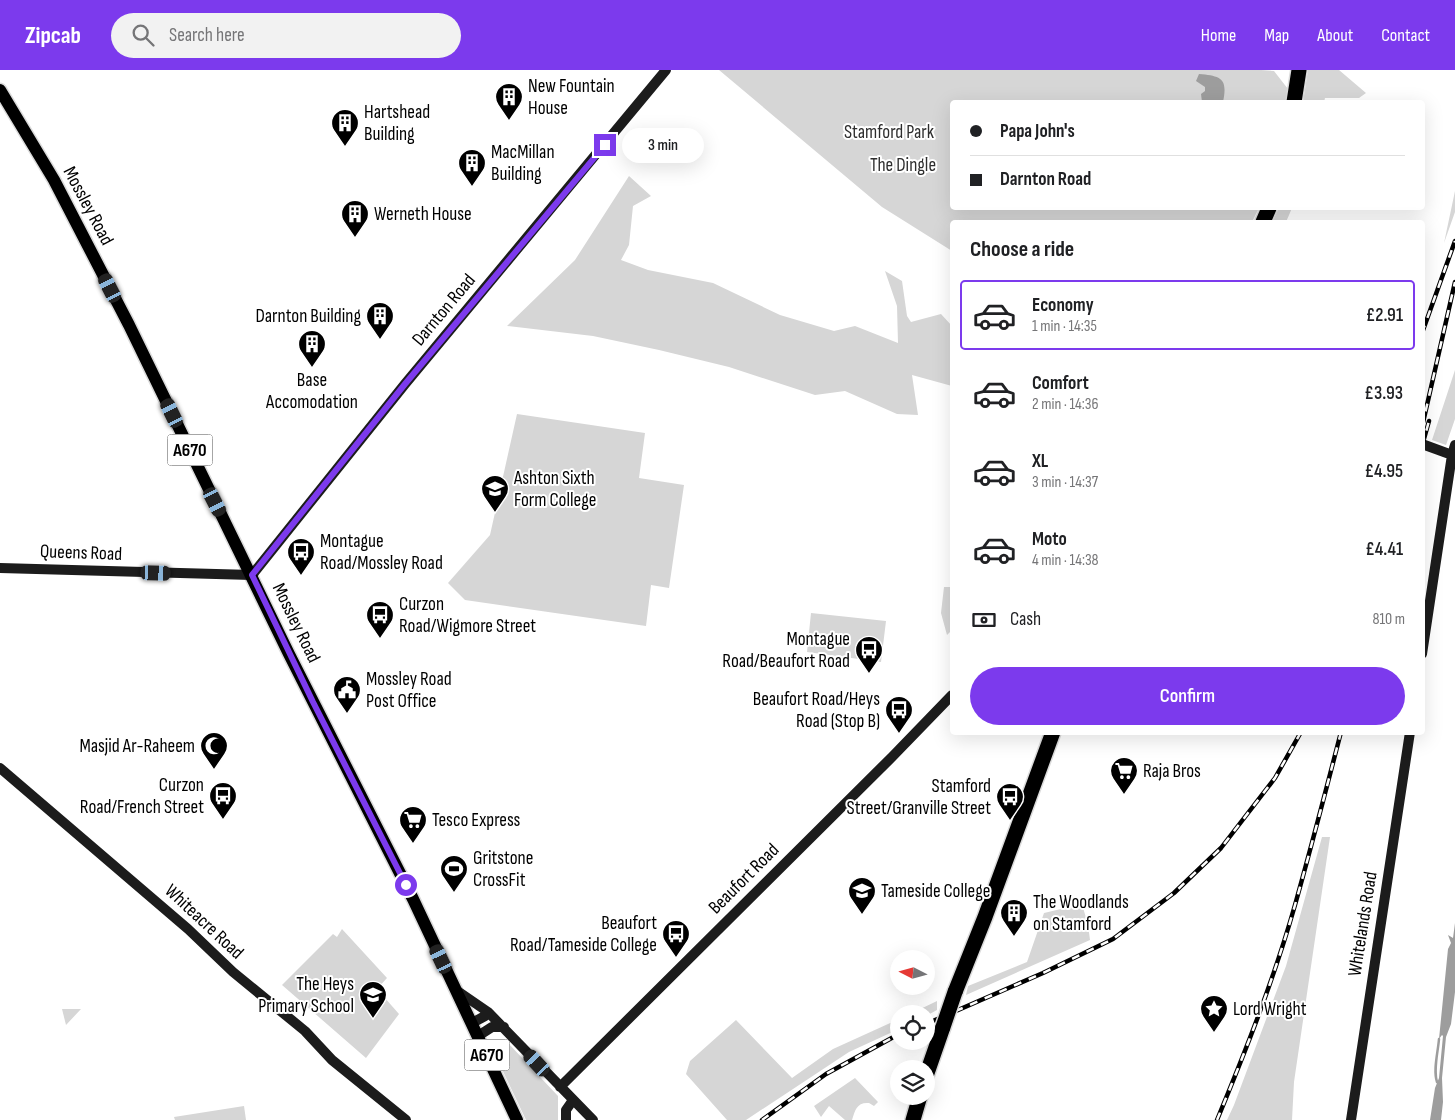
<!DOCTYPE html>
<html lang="en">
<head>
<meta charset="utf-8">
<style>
  body { margin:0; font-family:"Sofia Sans Condensed",sans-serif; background:#f2f2f2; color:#202124; height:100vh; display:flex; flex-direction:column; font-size:19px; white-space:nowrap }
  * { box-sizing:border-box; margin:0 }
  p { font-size:16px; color:#757577 }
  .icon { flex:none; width:28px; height:28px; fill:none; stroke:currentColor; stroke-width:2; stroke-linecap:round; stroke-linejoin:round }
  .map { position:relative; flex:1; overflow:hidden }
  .sheet { position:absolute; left:950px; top:150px; width:475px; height:515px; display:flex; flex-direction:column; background:#fff; border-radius:5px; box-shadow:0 5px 20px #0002 }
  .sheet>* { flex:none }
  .top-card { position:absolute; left:950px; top:30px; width:475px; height:110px; border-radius:5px; box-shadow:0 5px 20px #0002; display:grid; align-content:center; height:110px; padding:0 20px; background:#fff }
  .needle { width:32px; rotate:276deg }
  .tools { position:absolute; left:890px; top:880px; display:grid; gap:10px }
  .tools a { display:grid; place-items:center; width:45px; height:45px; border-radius:50%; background:#fff; box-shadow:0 5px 20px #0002; font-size:25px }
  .end { position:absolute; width:22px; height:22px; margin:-11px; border:6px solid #7c3aed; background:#fff; box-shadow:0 0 0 2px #fff }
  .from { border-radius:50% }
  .bubble { position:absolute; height:35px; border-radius:18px; background:#fff; box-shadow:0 5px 20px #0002; font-size:16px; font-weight:600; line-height:35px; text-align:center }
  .car { position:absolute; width:15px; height:30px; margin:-15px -8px; border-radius:6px; box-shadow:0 0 4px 1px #0007; background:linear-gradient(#222 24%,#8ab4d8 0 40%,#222 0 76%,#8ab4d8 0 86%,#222 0) }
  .top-card b { display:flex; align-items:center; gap:18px; height:48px; font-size:19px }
  .top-card b+b { border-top:1px solid #e0e0e0 }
  .top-card i { width:12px; height:12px; background:#202124 }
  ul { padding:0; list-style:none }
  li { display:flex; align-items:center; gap:15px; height:70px; margin:0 10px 8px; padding:0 10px; border:2px solid transparent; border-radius:5px }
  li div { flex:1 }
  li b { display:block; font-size:19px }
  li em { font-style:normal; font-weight:600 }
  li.current { border-color:#7c3aed }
  li>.icon { width:45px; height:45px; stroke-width:1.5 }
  h2 { padding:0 20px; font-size:22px; line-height:60px }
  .pay { display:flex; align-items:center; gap:12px; height:55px; padding:0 20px; font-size:19px }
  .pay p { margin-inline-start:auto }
  .button { display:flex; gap:10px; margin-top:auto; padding:10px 20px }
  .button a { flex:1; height:58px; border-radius:30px; background:#7c3aed; color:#fff; font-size:20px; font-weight:600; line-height:58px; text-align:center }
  header { display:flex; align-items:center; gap:30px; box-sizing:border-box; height:70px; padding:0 25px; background:#7c3aed; color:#fff }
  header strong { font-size:24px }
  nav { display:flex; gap:28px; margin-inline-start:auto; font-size:18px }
  .search { width:350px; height:45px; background:#f2f2f2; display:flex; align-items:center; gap:12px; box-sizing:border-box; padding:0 18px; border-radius:28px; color:#757577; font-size:19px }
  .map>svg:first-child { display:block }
  .green { fill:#d6d6d6 }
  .water { fill:#9d9d9d }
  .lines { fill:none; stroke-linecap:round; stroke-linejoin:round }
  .stream { stroke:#9d9d9d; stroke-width:2.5 }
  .primary-casing { stroke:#dbdbdb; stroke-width:15 }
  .highway-casing { stroke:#dbdbdb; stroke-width:18 }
  .secondary { stroke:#1c1c1c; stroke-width:10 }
  .primary { stroke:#000; stroke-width:12 }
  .highway { stroke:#000; stroke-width:15 }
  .rail-casing { stroke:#000; stroke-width:4.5 }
  .rail { stroke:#fff; stroke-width:2.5; stroke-dasharray:8; stroke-linecap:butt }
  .highway-bridge-casing { stroke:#dbdbdb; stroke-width:18; stroke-linecap:butt }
  .highway-bridge { stroke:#000; stroke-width:15 }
  .route { stroke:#7c3aed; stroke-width:6 }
  .labels { text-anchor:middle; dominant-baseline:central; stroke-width:4; stroke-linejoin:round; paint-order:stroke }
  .shield { fill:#fff; stroke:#4c4c4c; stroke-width:1 }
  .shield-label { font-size:18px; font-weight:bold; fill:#000 }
  .poi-label { font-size:19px; fill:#000; stroke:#fff; text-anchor:start }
  .park-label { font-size:19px; fill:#2d2d2d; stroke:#fff }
  .street-label { font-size:19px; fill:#000; stroke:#fff }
</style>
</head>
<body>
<header>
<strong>Zipcab</strong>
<div class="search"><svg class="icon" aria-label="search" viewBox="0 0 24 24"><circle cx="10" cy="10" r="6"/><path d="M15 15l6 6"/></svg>Search here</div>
<nav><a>Home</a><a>Map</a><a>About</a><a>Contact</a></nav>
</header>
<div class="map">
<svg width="1455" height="1050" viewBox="0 0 1455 1050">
  <rect width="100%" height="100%" fill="#fff"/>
  <!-- green -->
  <path class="green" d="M 719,0 L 1261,0 L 1274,1 L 1288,19 L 1286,32 L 952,32 L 952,138 L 1259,138 L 1252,152 L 952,152 L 952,181 L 882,137 Z
    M 1308,0 L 1339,0 L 1366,23 L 1359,28 L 1325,28 L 1324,32 L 1303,32 Z
    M 629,106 L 651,126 L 633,136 L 629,175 L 621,190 L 648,200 L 713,213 L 780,245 L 834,261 L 855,256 L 898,273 L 897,236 L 885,201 L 902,211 L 907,246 L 911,252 L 941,244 L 952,256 L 952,316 L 912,305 L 918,345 L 897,344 L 845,321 L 815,325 L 729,297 L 659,280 L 593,266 L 507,256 L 575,190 Z
    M 1455,121 L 1455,142 L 1444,173 Z
    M 1279,138 L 1292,138 L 1286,152 L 1272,152 Z
    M 1455,300 L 1455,349 L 1446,375 L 1432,370 Z
    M 517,344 L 645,363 L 639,408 L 684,415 L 669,518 L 651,515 L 646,556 L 465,530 L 448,513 L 490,465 Z
    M 944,517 L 952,517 L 952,560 L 947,565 L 941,543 Z
    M 811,543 L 886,551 L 881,592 L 807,582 Z
    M 1322,767 L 1330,767 L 1294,1012 L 1292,1050 L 1227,1050 L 1234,1035 L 1286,896 Z
    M 1082,834 L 1088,855 L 1090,870 L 966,925 L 968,916 L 1027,892 L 1044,843 Z
    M 342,859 L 387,908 L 377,919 L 399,944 L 366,988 L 282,915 L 333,864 L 337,867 Z
    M 937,931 L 937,940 L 926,946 L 926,944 L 910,944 Z
    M 62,939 L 81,939 L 66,955 Z
    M 899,949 L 899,959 L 849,982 L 746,1050 L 727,1050 L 686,1004 L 690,991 L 736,950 L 792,1008 L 833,979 Z
    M 506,971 L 558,1026 L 558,1050 L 526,1050 L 490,974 Z
    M 855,1008 L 878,1032 L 874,1036 L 869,1033 C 857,1032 855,1040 852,1050 L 845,1050 L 829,1036 L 821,1047 L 814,1036 Z
    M 244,1036 L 246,1050 L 175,1050 L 174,1047 Z"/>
  <!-- water -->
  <path class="water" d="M 1199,4 C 1221,6 1228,8 1223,32 L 1202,32 L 1201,24 L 1205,21 L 1205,17 L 1196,11 Z
    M 1455,853 L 1455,922 L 1451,954 L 1446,967 L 1442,1008 L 1443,1032 L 1441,1050 L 1430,1050 L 1435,1018 L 1439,1008 L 1443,966 L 1442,965 L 1439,969 L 1448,879 L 1451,873 L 1448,865 L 1453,868 Z"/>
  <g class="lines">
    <!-- stream -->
    <path class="stream" d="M 1437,1012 C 1433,1000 1438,982 1439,969"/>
    <defs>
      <path id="primary" d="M 0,20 L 54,110 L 129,255 L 289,584 L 413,829 L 517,1050"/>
      <path id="highway" d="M 1294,32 L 1299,0
        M 1263,152 L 1269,138
        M 955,922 L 985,847 L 1053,662
        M 926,1006 L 943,957
        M 913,1050 L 920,1026"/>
    </defs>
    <!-- primary casing -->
    <use href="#primary" class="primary-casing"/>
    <!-- highway casing -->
    <use href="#highway" class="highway-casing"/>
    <!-- secondary -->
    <path class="secondary" d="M 1422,374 L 1455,386
      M 0,498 L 252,505 L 405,314 L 666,0
      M 1422,584 L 1452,385 L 1455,375
      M 0,698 L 188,859 L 233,902 L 305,961 L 332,990 L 406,1050
      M 456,920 L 488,942 L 593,1050
      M 472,953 L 485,946 L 488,942
      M 478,966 L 492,957 L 504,957
      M 560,1017 L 892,687 L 952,625
      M 566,1050 L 566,1040 L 573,1030
      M 1351,1050 L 1410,662"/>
    <!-- primary -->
    <use href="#primary" class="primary"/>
    <!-- highway -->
    <use href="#highway" class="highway"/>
    <defs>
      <path id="rail" d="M 1422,263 L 1455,171
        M 1422,357 L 1455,212
        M 1422,376 L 1429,351
        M 926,954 L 1043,903 L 1113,869 L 1174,823 L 1221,778 L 1275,708 L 1301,662
        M 762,1050 L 826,1004 L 899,964
        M 1217,1050 C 1246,980 1274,909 1295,835 C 1311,778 1326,720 1341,662"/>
    </defs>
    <!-- rail casing -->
    <use href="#rail" class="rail-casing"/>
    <!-- rail -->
    <use href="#rail" class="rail"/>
    <defs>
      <path id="highway-bridge" d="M 943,957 L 955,922"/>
    </defs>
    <!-- highway-bridge casing -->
    <use href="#highway-bridge" class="highway-bridge-casing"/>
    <!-- highway-bridge -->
    <use href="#highway-bridge" class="highway-bridge"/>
  </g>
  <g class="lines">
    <!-- route -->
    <path class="route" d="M 406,815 L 313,632 L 252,505 L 405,314 L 605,75"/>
  </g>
  <!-- icons -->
  <defs>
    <symbol id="building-pin" viewBox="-11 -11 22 30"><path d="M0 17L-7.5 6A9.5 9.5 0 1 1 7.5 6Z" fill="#000" stroke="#fff"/><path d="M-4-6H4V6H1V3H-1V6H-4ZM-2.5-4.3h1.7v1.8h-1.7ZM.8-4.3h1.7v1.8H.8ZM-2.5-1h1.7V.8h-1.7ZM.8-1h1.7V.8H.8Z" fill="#fff"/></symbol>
    <symbol id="university-pin" viewBox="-11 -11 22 30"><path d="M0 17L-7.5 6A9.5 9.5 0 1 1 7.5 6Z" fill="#000" stroke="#fff"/><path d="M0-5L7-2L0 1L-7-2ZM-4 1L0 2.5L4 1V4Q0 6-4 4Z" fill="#fff"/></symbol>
    <symbol id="bus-pin" viewBox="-11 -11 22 30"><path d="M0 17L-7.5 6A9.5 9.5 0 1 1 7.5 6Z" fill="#000" stroke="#fff"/><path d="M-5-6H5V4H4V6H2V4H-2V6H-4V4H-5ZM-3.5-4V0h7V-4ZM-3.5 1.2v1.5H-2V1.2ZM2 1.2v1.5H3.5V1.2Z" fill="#fff"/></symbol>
    <symbol id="civic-pin" viewBox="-11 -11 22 30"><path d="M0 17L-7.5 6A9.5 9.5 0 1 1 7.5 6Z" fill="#000" stroke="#fff"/><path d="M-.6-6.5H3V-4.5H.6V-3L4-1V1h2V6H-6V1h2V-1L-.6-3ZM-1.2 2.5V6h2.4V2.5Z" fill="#fff"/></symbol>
    <symbol id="mosque-pin" viewBox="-11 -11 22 30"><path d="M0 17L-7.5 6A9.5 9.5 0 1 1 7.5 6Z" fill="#000" stroke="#fff"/><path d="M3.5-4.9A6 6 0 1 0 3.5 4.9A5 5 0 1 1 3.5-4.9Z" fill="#fff"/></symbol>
    <symbol id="supermarket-pin" viewBox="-11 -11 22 30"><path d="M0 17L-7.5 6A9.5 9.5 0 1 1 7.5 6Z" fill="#000" stroke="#fff"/><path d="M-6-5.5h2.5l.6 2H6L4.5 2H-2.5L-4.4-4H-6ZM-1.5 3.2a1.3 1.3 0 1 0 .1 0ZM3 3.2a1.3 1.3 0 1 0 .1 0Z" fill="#fff"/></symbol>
    <symbol id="stadium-pin" viewBox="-11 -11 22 30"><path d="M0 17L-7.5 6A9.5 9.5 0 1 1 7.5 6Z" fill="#000" stroke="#fff"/><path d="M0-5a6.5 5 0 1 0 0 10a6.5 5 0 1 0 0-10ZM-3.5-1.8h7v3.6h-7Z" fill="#fff"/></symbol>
    <symbol id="school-pin" viewBox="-11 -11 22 30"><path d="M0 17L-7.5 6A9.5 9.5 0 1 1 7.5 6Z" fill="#000" stroke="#fff"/><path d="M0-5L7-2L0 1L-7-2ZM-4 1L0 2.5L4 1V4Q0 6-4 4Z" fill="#fff"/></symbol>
    <symbol id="sight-pin" viewBox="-11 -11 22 30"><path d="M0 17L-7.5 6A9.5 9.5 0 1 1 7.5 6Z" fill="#000" stroke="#fff"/><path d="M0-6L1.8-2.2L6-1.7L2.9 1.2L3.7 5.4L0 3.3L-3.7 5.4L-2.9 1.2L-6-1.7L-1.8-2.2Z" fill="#fff"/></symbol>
  </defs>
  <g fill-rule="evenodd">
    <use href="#building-pin" x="493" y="11" width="32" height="43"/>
    <use href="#building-pin" x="329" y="37" width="32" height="43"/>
    <use href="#building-pin" x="456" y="77" width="32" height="43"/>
    <use href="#building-pin" x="339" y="128" width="32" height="43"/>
    <use href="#building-pin" x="364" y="230" width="32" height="43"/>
    <use href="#building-pin" x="296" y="258" width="32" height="43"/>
    <use href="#university-pin" x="479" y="403" width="32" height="43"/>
    <use href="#bus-pin" x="285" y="466" width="32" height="43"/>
    <use href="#bus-pin" x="364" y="529" width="32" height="43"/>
    <use href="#bus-pin" x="853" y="564" width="32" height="43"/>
    <use href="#civic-pin" x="331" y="604" width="32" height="43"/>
    <use href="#bus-pin" x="883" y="624" width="32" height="43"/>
    <use href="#mosque-pin" x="198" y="660" width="32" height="43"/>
    <use href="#supermarket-pin" x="1108" y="685" width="32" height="43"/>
    <use href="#bus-pin" x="207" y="710" width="32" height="43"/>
    <use href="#bus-pin" x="994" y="711" width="32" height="43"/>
    <use href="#supermarket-pin" x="397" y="734" width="32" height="43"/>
    <use href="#stadium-pin" x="438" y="783" width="32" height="43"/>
    <use href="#university-pin" x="846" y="805" width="32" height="43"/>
    <use href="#building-pin" x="998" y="827" width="32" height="43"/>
    <use href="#bus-pin" x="660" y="848" width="32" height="43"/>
    <use href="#school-pin" x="357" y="909" width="32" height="43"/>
    <use href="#sight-pin" x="1198" y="923" width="32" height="43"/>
  </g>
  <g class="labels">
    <!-- shield labels -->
    <g class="shield">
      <rect x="167.5" y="364.5" width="45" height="31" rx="4"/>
      <rect x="464.5" y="969.5" width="45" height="31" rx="4"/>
    </g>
    <g class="shield-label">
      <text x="190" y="380">A670</text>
      <text x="487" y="985">A670</text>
    </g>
    <!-- poi labels -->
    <g class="poi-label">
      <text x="528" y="16">New Fountain<tspan x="528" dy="22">House</tspan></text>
      <text x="364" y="42">Hartshead<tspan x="364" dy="22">Building</tspan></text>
      <text x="491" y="82">MacMillan<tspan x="491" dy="22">Building</tspan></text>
      <text x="374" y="144">Werneth House</text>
      <text x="361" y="246" text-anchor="end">Darnton Building</text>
      <text x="312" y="310" text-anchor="middle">Base<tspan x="312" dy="22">Accomodation</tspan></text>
      <text x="514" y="408">Ashton Sixth<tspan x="514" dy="22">Form College</tspan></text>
      <text x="320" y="471">Montague<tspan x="320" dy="22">Road/Mossley Road</tspan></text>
      <text x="399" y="534">Curzon<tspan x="399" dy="22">Road/Wigmore Street</tspan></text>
      <text x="850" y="569" text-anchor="end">Montague<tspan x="850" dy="22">Road/Beaufort Road</tspan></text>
      <text x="366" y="609">Mossley Road<tspan x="366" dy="22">Post Office</tspan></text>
      <text x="880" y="629" text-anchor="end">Beaufort Road/Heys<tspan x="880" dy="22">Road (Stop B)</tspan></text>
      <text x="195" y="676" text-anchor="end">Masjid Ar-Raheem</text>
      <text x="1143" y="701">Raja Bros</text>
      <text x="204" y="715" text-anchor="end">Curzon<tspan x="204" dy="22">Road/French Street</tspan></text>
      <text x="991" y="716" text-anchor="end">Stamford<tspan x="991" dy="22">Street/Granville Street</tspan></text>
      <text x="432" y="750">Tesco Express</text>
      <text x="473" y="788">Gritstone<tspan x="473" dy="22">CrossFit</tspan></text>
      <text x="881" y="821">Tameside College</text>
      <text x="1033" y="832">The Woodlands<tspan x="1033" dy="22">on Stamford</tspan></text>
      <text x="657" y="853" text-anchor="end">Beaufort<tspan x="657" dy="22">Road/Tameside College</tspan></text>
      <text x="354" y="914" text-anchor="end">The Heys<tspan x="354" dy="22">Primary School</tspan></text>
      <text x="1233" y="939">Lord Wright</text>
    </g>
    <!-- park labels -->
    <g class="park-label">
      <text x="889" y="62">Stamford Park</text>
      <text x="903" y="95">The Dingle</text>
    </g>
    <!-- street labels -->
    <g class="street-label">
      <text transform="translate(88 136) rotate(62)">Mossley Road</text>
      <text transform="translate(444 240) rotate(-50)">Darnton Road</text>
      <text transform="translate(81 483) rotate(2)">Queens Road</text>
      <text transform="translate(296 553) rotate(64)">Mossley Road</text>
      <text transform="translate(744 809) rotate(-45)">Beaufort Road</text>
      <text transform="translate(204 852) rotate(43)">Whiteacre Road</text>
      <text transform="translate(1363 854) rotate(-81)">Whitelands Road</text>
    </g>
  </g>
</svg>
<div class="tools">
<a><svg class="needle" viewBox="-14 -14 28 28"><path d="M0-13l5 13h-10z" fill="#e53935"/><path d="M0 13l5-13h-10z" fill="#757577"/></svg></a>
<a><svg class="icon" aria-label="locate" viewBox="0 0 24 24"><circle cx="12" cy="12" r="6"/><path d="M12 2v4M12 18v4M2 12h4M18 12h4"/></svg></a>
<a><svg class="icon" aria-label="layers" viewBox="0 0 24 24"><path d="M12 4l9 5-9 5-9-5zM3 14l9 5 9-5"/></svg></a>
</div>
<i class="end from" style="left:406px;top:815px"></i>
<i class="end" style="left:605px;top:75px"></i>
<div class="bubble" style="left:622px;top:58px;width:82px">3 min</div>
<i class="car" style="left:110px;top:218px;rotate:333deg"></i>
<i class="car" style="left:172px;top:343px;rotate:334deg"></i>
<i class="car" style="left:215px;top:432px;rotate:153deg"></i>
<i class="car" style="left:156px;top:503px;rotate:92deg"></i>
<i class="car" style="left:441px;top:889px;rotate:335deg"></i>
<i class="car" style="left:537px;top:993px;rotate:317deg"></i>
<div class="top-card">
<b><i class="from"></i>Papa John's</b>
<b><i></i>Darnton Road</b>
</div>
<section class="sheet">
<h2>Choose a ride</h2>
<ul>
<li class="current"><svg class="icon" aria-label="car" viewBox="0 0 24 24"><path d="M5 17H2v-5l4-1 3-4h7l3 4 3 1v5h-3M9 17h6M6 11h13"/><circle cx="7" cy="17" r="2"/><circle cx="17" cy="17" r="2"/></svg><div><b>Economy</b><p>1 min · 14:35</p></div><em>£2.91</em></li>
<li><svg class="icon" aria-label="car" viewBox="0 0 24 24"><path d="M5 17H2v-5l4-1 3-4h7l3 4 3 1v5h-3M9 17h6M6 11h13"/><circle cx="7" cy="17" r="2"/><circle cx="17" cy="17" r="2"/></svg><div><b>Comfort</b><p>2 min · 14:36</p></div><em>£3.93</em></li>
<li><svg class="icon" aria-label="car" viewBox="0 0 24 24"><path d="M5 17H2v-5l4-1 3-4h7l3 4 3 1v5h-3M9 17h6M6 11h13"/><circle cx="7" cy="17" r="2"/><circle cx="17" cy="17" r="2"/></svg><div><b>XL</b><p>3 min · 14:37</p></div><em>£4.95</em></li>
<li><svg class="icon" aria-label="car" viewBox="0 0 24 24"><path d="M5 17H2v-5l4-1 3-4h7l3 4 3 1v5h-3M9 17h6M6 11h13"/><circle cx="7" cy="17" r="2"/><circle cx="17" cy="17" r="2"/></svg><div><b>Moto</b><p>4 min · 14:38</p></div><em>£4.41</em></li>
</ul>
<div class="pay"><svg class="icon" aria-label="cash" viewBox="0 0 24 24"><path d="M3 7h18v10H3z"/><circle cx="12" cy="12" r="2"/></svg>Cash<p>810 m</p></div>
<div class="button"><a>Confirm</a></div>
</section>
</div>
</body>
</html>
